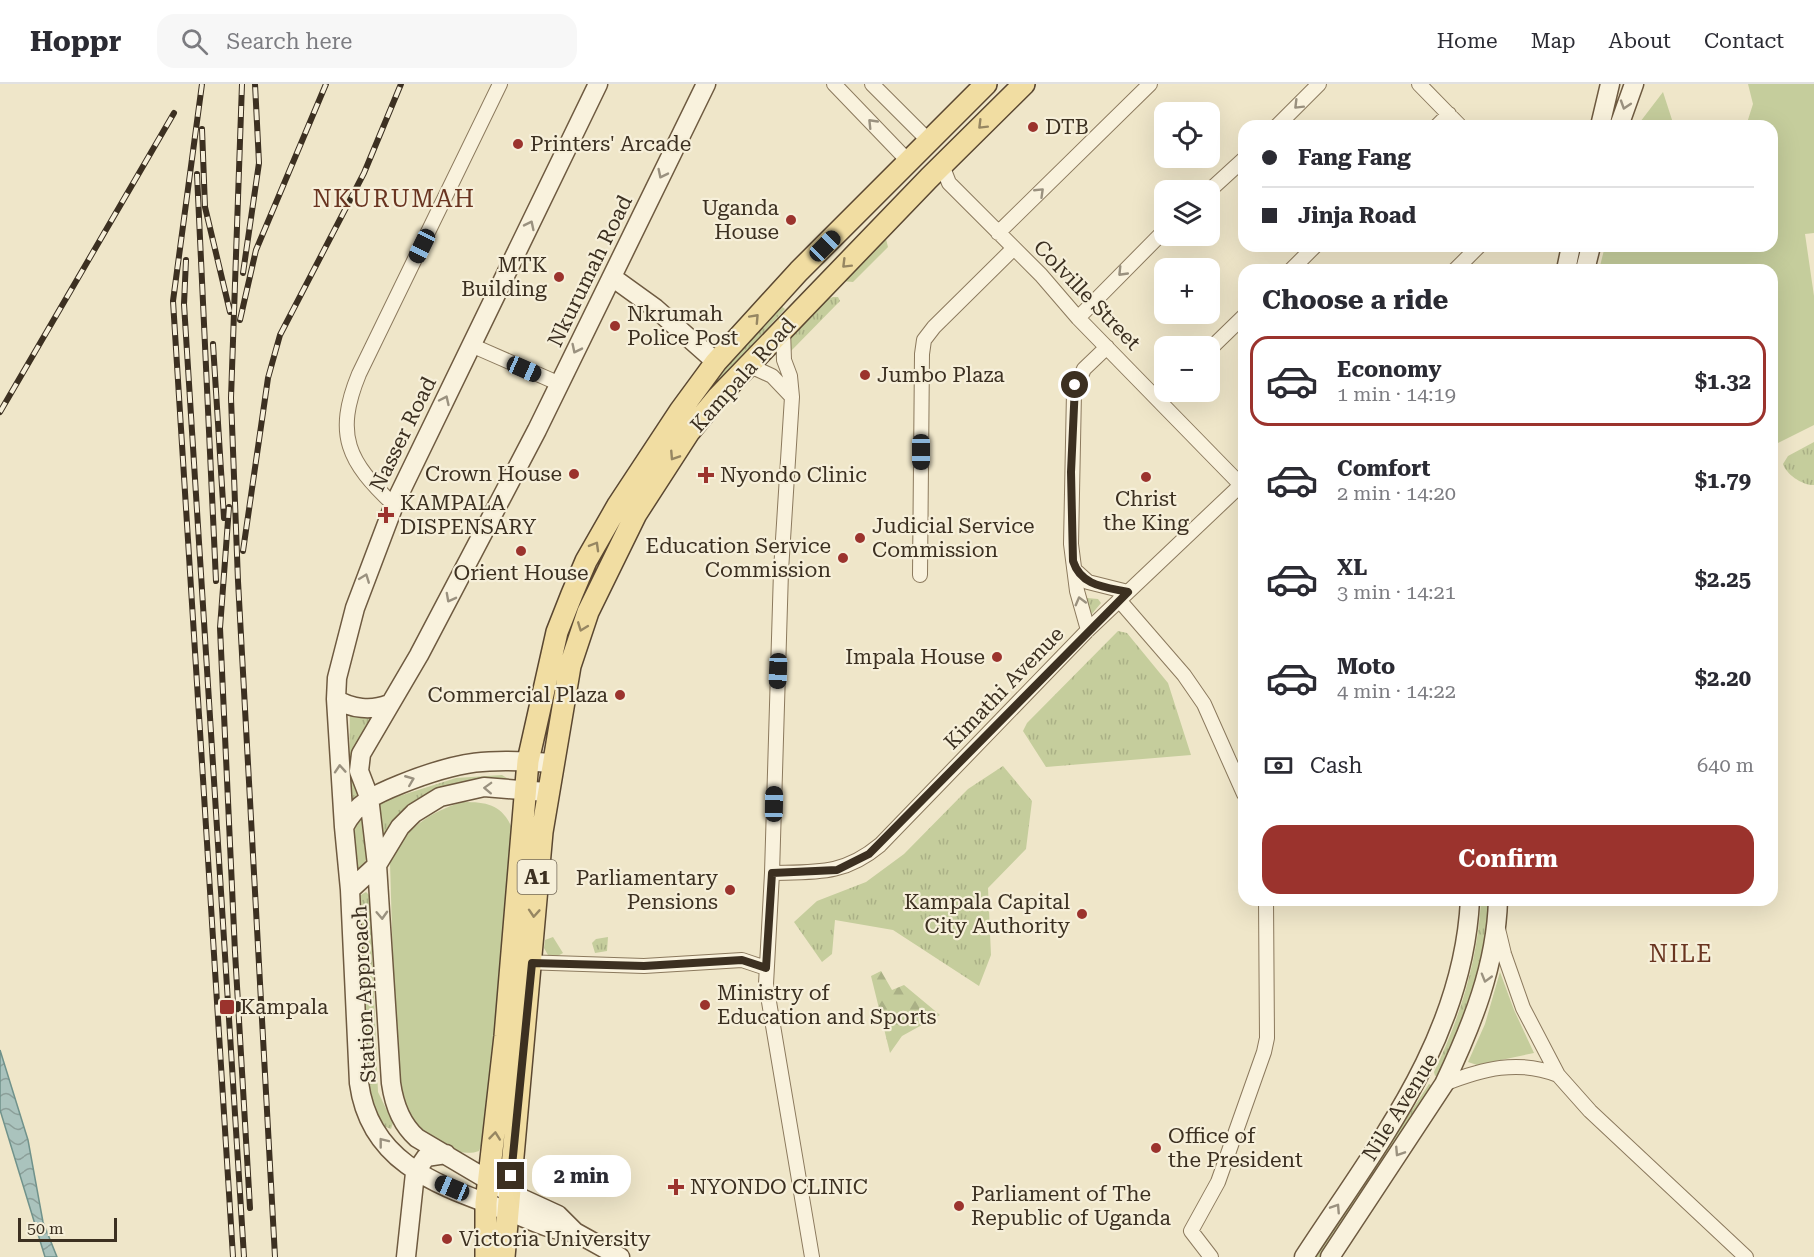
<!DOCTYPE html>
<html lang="en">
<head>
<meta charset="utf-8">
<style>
  body { margin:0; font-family:"Roboto Serif",serif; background:#f7f7f7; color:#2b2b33; height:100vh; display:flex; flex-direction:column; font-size:22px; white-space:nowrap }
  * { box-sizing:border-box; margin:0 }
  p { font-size:20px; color:#7c7c81 }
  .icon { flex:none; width:33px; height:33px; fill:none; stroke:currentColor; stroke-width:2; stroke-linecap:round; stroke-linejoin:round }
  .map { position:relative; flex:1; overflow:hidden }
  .sheet { position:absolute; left:1238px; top:180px; width:540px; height:642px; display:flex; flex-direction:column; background:#fff; border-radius:18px; box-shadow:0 6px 24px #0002 }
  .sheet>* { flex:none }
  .guide { position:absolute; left:1238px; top:36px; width:540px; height:132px; border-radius:18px; box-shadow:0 6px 24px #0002; display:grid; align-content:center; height:132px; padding:0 24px; background:#fff }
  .tools { position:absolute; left:1154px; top:18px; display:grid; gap:12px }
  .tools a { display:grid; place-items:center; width:66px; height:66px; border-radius:12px; background:#fff; box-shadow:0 6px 24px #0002; font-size:30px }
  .scale { position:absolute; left:18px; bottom:15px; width:99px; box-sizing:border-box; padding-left:6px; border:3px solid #3c3021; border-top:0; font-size:16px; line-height:21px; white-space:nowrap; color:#3c3021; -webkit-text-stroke:4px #f6efd9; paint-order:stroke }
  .end { position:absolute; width:27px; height:27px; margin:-14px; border:8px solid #3c3021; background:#fff; box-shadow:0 0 0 3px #fff }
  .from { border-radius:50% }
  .bubble { position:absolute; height:42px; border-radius:18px; background:#fff; box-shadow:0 6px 24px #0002; font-size:20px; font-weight:700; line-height:42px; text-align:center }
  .car { position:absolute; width:18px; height:36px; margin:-18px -9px; border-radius:8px; box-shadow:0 0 4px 2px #0007; background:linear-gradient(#222 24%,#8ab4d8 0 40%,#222 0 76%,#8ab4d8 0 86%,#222 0) }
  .guide b { display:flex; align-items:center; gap:21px; height:57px; font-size:22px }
  .guide b+b { border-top:2px solid #e1e1e2 }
  .guide i { width:15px; height:15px; background:#2b2b33 }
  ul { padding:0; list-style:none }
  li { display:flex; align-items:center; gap:18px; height:90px; margin:0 12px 9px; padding:0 12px; border:3px solid transparent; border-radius:18px }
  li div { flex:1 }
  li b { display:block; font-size:22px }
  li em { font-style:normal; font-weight:700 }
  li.active { border-color:#9b332d }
  li>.icon { width:54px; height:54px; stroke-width:1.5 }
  h2 { padding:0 24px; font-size:27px; line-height:72px }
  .pay { display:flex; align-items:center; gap:15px; height:66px; padding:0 24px; font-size:22px }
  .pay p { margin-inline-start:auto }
  .button { display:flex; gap:12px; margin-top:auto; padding:12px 24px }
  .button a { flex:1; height:69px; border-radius:18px; background:#9b332d; color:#fff; font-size:24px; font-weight:700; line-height:69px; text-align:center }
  header { display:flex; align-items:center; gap:36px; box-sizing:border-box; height:84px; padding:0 30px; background:#fff; border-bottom:2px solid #e1e1e2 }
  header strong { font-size:28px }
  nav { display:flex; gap:33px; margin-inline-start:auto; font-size:21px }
  .search { width:420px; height:54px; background:#f7f7f7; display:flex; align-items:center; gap:15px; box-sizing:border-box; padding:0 21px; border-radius:18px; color:#7c7c81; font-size:22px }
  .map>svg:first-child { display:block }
  .grass { fill:url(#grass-tufts) }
  .forest { fill:url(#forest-firs) }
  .park { fill:#c5cd9c }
  .water { fill:url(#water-waves); stroke:#70928b; stroke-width:1.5 }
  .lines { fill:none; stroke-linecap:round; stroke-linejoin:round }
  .street-casing { stroke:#8b795d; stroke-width:16 }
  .secondary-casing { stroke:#6e5a40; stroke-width:21 }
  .primary-casing { stroke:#5a4731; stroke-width:24 }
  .street { stroke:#f9f2dd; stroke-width:14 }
  .secondary { stroke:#f9f2dd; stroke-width:18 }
  .primary { stroke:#f1dda2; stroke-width:21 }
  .rail-casing { stroke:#3c3021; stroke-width:6 }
  .rail { stroke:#f6efd9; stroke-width:4; stroke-dasharray:11; stroke-linecap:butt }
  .oneway { stroke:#9a917f }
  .oneway2 { stroke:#968662 }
  .route { stroke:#3c3021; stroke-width:8 }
  .poi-dot { fill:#9b332d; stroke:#f6efd9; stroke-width:2 }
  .labels { text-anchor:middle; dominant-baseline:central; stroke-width:4.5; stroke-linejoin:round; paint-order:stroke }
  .shield { fill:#f6efd9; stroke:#746958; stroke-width:1.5 }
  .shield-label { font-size:20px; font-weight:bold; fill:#3c3021 }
  .poi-label { font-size:21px; fill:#3c3021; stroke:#f6efd9; text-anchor:start }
  .street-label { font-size:21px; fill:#3c3021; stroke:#f6efd9 }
  .quarter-label { font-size:24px; letter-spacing:1.5px; fill:#693420; stroke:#f6efd9 }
</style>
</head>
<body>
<header>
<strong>Hoppr</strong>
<div class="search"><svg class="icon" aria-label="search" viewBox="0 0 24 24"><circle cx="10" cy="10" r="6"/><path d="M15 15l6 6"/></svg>Search here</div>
<nav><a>Home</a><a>Map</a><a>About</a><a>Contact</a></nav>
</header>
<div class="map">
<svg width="1814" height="1173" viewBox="0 0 1814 1173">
  <defs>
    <pattern id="grass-tufts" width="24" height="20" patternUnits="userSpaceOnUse" patternTransform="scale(1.5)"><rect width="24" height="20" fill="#c5cd9c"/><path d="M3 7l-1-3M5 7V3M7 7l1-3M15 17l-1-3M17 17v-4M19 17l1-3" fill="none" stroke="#aab086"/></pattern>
    <pattern id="forest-firs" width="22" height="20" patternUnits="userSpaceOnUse" patternTransform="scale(1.5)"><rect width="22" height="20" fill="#c5cd9c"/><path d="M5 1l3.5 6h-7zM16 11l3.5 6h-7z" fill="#aab086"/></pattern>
    <pattern id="water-waves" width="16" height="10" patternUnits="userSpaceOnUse" patternTransform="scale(1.5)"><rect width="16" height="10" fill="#aac3bd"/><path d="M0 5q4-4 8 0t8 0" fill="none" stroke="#8c9f99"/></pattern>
  </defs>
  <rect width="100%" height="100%" fill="#efe6c9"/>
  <!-- grass -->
  <path class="grass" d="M 885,151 L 888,163 L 853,198 L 842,197 Z
    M 833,213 L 838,213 L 840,217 L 790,268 L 781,254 L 815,220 Z
    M 780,221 L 785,225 L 713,304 L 662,378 L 697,313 Z
    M 1814,358 L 1814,401 C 1803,402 1786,390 1783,380 L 1788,372 Z
    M 1082,508 L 1087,514 L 1098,515 L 1101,519 L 1091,531 L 1079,511 Z
    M 1118,547 L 1127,549 L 1168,599 L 1191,671 L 1046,683 L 1023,647 L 1027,639 Z
    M 350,610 L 354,617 L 379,629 L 353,690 L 358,712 L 349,725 Z
    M 1003,682 L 1032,717 L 1026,765 L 988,804 L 991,871 L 979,902 L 893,846 L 835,836 L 832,870 L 822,878 L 794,838 L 817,817 L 866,798 L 904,770 L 968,705 Z
    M 502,691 L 510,696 L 474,698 L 378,765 L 374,720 L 456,694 Z
    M 362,725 L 367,773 L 361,789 L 354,790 L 350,744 Z
    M 366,808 L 370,812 L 378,1008 L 393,1039 L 391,1045 L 378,1040 L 365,999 L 359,812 Z
    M 1481,816 L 1489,816 C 1485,881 1466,932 1440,990 L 1435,992 L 1434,988 C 1460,934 1478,876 1481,816 Z
    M 553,853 L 563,869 L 556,873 L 548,871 L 544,864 L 545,856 Z
    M 608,853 L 607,867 L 595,869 L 592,859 L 596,855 Z
    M 1429,1000 L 1433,1002 L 1322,1173 L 1315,1173 Z"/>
  <!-- forest -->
  <path class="forest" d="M 881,887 L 892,906 L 904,901 L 940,931 L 902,952 L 890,969 L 871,892 Z"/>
  <!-- park -->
  <path class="park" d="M 1748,0 L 1814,0 L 1814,149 L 1805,150 L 1814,212 L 1814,341 L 1772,362 L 1772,186 L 1599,186 L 1605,162 L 1772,162 L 1772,42 L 1746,42 L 1753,20 Z
    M 1663,8 L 1674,42 L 1637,42 Z
    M 463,718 C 488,718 502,721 512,744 L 501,921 L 484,1055 L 479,1067 C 455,1076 413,1050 404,1027 C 397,1010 399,986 398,968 C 393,905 392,842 390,779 C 402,746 431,727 463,718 Z
    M 1500,888 L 1514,926 L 1534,969 L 1477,981 L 1468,978 L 1485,940 Z"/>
  <!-- water -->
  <path class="water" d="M 0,966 L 28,1056 L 43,1138 L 57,1173 L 45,1173 L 0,1026 Z"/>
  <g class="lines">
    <defs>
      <path id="street" d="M 834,0 L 910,79
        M 872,0 L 930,58
        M 1419,0 L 1460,42
        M 1277,42 L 1319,0
        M 1437,42 L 1449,30
        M 942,81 L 949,99 L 1041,191 L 1078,234 L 1244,404
        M 1209,107 L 1244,75
        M 998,149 L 1150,0
        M 1291,186 L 1315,162
        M 1455,186 L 1479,162
        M 1078,234 L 1164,147
        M 783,246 L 784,276 L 790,292 L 792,313 L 781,487 L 772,789 L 766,900 L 812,1173
        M 471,261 L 560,300
        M 1209,266 L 1244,232
        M 748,281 L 772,292 L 792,313
        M 394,421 C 348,378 334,351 359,290 L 500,0
        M 1077,488 L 1088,498 L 1128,508
        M 920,491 L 922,270 L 924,256 L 934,243 L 1014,164
        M 1119,516 L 1184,591 L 1204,620 L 1244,710
        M 1088,546 L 1077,507 L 1071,460 L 1074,308 L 1084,285 L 1107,263
        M 772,789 C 817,788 844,791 880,761 L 1088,546 L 1244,398
        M 1498,845 L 1504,870 L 1523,924 L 1558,991 L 1590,1027 L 1746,1173
        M 522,878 L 644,882 L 742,876 L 766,884
        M 1444,1000 C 1482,985 1518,975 1558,991
        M 1211,1173 L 1191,1147 L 1218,1098 L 1264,968 L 1267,954 L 1266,816"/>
      <path id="secondary" d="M 1600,42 L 1610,0
        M 1619,42 L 1634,0
        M 1566,186 L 1571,162
        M 1585,186 L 1591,162
        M 612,193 L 655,224 L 716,278
        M 336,615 C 351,625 372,627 389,620
        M 552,679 C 488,674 461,676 401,700 C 376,710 357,718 344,743 L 350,806 L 359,999 C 370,1080 438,1101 505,1126 C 529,1135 549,1147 575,1148
        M 546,708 L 484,703 L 440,713 L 414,729 L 400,743 L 377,781 L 391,999 C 394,1020 401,1040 417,1054 L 510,1109 L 558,1131 L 575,1148 L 620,1173
        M 344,743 L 336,615 L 337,594 L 355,524 L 394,421 L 598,0
        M 350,806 L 377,781 L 369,713 L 359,687 L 361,670 L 419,571 L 537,346 L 706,0
        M 406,1173 L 415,1089 L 426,1073 L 446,1070
        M 1304,1173 C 1377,1061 1463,955 1470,816
        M 1330,1173 L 1444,1000 C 1472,941 1496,882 1498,816"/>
      <path id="primary" d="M 486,1173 L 486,1119 L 505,952 L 528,677 L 557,548 L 572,510 L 586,477 L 618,421 L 680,327 L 716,278 L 799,187 L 986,0
        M 504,1173 L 542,748 L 570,582 L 588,528 L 636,430 L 689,348 L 718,313 L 929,94 L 1024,0"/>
    </defs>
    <!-- street casing -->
    <use href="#street" class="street-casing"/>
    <!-- secondary casing -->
    <use href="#secondary" class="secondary-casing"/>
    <!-- primary casing -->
    <use href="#primary" class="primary-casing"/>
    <!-- street -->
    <use href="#street" class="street"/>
    <!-- secondary -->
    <use href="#secondary" class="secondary"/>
    <!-- primary -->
    <use href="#primary" class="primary"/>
    <defs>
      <path id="rail" d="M 202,0 L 173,217 L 233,1173
        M 242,0 L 231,314 L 238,497 L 275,1173
        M 202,45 L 205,123 L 230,228
        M 197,90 L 216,497
        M 186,176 L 184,220 L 244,1173
        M 243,189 L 259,79 L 255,0
        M 240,236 L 256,166 L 326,0
        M 213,260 L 224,434
        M 0,328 L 174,29
        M 229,423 L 220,544 L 235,868 L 250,1124
        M 243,467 L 268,294 L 280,251 L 364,89 L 401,0"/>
    </defs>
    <!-- rail casing -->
    <use href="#rail" class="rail-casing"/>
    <!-- rail -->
    <use href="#rail" class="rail"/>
  </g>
  <!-- one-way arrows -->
  <defs><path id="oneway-chevron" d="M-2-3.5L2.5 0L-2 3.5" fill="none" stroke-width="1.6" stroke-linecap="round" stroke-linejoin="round" transform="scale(1.5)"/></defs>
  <g class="oneway">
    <use href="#oneway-chevron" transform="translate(1298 21) rotate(135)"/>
    <use href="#oneway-chevron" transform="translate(1625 21) rotate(108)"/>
    <use href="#oneway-chevron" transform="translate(872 39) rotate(-134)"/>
    <use href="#oneway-chevron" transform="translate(662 90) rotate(116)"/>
    <use href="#oneway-chevron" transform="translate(1040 108) rotate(-44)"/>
    <use href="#oneway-chevron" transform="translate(530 141) rotate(-64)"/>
    <use href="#oneway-chevron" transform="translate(1122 188) rotate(134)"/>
    <use href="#oneway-chevron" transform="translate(576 265) rotate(116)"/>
    <use href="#oneway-chevron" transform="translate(445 316) rotate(-65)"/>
    <use href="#oneway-chevron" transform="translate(365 494) rotate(-69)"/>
    <use href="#oneway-chevron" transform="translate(450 514) rotate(118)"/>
    <use href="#oneway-chevron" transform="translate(1080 517) rotate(-105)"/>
    <use href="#oneway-chevron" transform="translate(340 685) rotate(-94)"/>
    <use href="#oneway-chevron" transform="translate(410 696) rotate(-22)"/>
    <use href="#oneway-chevron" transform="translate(488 704) rotate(-178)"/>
    <use href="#oneway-chevron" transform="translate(382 831) rotate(87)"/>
    <use href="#oneway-chevron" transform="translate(1486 894) rotate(106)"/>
    <use href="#oneway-chevron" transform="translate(383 1058) rotate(-128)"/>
    <use href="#oneway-chevron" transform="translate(1399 1068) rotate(123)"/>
    <use href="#oneway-chevron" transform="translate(1336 1124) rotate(-57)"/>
  </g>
  <g class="oneway2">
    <use href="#oneway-chevron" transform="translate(982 41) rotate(135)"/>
    <use href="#oneway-chevron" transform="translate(846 180) rotate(135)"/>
    <use href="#oneway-chevron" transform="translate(755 234) rotate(-47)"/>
    <use href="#oneway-chevron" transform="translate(674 372) rotate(123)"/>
    <use href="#oneway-chevron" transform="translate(595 462) rotate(-60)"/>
    <use href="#oneway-chevron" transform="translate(582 543) rotate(111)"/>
    <use href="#oneway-chevron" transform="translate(534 829) rotate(94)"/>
    <use href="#oneway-chevron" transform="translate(495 1052) rotate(-84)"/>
  </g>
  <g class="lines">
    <!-- route -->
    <path class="route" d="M 511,1092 L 532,879 L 644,882 L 742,876 L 766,884 L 772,789 L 837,786 L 869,770 L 1128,508 C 1105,503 1081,502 1073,477 L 1071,388 L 1075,301"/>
  </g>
  <!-- markers -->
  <g class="poi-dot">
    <circle cx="1033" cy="43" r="6"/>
    <circle cx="518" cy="60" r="6"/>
    <circle cx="791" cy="136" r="6"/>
    <circle cx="559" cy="193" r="6"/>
    <circle cx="615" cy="242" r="6"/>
    <circle cx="865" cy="291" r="6"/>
    <circle cx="574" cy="390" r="6"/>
    <path d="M703 382h6v6h6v6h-6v6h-6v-6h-6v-6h6z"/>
    <circle cx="1146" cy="393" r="6"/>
    <path d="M383 422h6v6h6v6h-6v6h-6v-6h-6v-6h6z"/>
    <circle cx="860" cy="454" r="6"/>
    <circle cx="521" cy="467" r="6"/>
    <circle cx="843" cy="474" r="6"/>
    <circle cx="997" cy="573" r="6"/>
    <circle cx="620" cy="611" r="6"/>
    <circle cx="730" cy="806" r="6"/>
    <circle cx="1082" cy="830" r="6"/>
    <circle cx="705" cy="921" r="6"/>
    <rect x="219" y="915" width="16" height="16" rx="3"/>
    <circle cx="1156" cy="1064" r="6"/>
    <path d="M673 1094h6v6h6v6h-6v6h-6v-6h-6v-6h6z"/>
    <circle cx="959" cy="1122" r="6"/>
    <circle cx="447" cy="1155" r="6"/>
  </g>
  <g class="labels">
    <!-- shield labels -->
    <rect class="shield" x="517.5" y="776" width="39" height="34" rx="4.5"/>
    <g class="shield-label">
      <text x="537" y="793">A1</text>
    </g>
    <!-- poi labels -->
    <g class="poi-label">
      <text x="1045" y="43">DTB</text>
      <text x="530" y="60">Printers' Arcade</text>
      <text x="779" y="124" text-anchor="end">Uganda<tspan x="779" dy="24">House</tspan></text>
      <text x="547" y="181" text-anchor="end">MTK<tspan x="547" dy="24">Building</tspan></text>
      <text x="627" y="230">Nkrumah<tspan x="627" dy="24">Police Post</tspan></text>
      <text x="877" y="291">Jumbo Plaza</text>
      <text x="562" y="390" text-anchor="end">Crown House</text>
      <text x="720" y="391">Nyondo Clinic</text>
      <text x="1146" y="415" text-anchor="middle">Christ<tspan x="1146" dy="24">the King</tspan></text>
      <text x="400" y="419">KAMPALA<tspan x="400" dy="24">DISPENSARY</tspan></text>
      <text x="872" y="442">Judicial Service<tspan x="872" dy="24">Commission</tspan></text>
      <text x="831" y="462" text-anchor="end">Education Service<tspan x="831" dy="24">Commission</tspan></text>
      <text x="521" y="489" text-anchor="middle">Orient House</text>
      <text x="985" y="573" text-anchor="end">Impala House</text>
      <text x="608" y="611" text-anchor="end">Commercial Plaza</text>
      <text x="718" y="794" text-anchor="end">Parliamentary<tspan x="718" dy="24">Pensions</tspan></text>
      <text x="1070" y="818" text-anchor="end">Kampala Capital<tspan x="1070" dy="24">City Authority</tspan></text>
      <text x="717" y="909">Ministry of<tspan x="717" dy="24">Education and Sports</tspan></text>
      <text x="240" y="923">Kampala</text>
      <text x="1168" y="1052">Office of<tspan x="1168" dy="24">the President</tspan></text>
      <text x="690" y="1103">NYONDO CLINIC</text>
      <text x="971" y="1110">Parliament of The<tspan x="971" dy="24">Republic of Uganda</tspan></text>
      <text x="459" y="1155">Victoria University</text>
    </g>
    <!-- street labels -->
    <g class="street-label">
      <text transform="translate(590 187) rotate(-64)">Nkurumah Road</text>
      <text transform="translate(1087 211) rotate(46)">Colville Street</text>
      <text transform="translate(743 291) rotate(-48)">Kampala Road</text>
      <text transform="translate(403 350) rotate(-64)">Nasser Road</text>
      <text transform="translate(1004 604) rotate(-46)">Kimathi Avenue</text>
      <text transform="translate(364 910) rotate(-93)">Station Approach</text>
      <text transform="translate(1400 1023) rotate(-58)">Nile Avenue</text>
    </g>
    <!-- quarter labels -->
    <g class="quarter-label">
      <text x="394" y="115">NKURUMAH</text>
      <text x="1681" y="870">NILE</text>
    </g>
  </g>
</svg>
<div class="tools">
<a><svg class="icon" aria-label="locate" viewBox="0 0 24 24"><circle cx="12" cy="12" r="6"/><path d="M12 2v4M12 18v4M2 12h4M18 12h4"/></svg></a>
<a><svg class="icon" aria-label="layers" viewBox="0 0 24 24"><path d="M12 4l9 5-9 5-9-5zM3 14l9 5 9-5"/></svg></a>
<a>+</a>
<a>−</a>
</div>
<div class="scale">50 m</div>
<i class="end from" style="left:1075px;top:301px"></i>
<i class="end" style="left:511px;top:1092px"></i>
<div class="bubble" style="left:532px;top:1071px;width:99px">2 min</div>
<i class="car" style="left:422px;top:162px;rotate:206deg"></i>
<i class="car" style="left:825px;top:162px;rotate:45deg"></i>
<i class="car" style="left:524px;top:285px;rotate:114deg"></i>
<i class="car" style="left:921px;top:368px;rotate:180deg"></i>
<i class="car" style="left:778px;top:587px;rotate:182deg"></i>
<i class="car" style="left:774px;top:720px;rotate:1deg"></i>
<i class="car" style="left:452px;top:1104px;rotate:293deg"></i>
<div class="guide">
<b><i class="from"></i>Fang Fang</b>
<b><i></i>Jinja Road</b>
</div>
<section class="sheet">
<h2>Choose a ride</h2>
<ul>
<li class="active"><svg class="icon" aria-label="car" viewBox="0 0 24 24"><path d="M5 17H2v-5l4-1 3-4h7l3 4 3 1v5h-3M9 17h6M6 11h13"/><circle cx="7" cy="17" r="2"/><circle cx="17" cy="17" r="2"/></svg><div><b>Economy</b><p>1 min · 14:19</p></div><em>$1.32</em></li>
<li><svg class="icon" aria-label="car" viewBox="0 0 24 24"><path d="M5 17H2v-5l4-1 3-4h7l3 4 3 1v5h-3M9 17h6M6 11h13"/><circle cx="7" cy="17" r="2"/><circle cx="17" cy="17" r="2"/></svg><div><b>Comfort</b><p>2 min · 14:20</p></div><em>$1.79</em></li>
<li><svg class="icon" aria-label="car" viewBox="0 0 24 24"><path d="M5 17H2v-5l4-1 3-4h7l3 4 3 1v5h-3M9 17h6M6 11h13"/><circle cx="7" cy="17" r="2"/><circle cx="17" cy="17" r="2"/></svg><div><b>XL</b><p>3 min · 14:21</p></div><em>$2.25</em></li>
<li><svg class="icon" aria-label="car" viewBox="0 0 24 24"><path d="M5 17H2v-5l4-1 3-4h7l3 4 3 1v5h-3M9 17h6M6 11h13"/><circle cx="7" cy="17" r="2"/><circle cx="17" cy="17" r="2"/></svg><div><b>Moto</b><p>4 min · 14:22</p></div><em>$2.20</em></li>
</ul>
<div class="pay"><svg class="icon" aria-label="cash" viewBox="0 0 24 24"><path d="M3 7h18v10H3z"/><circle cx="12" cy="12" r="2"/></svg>Cash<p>640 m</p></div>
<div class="button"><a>Confirm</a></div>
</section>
</div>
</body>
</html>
